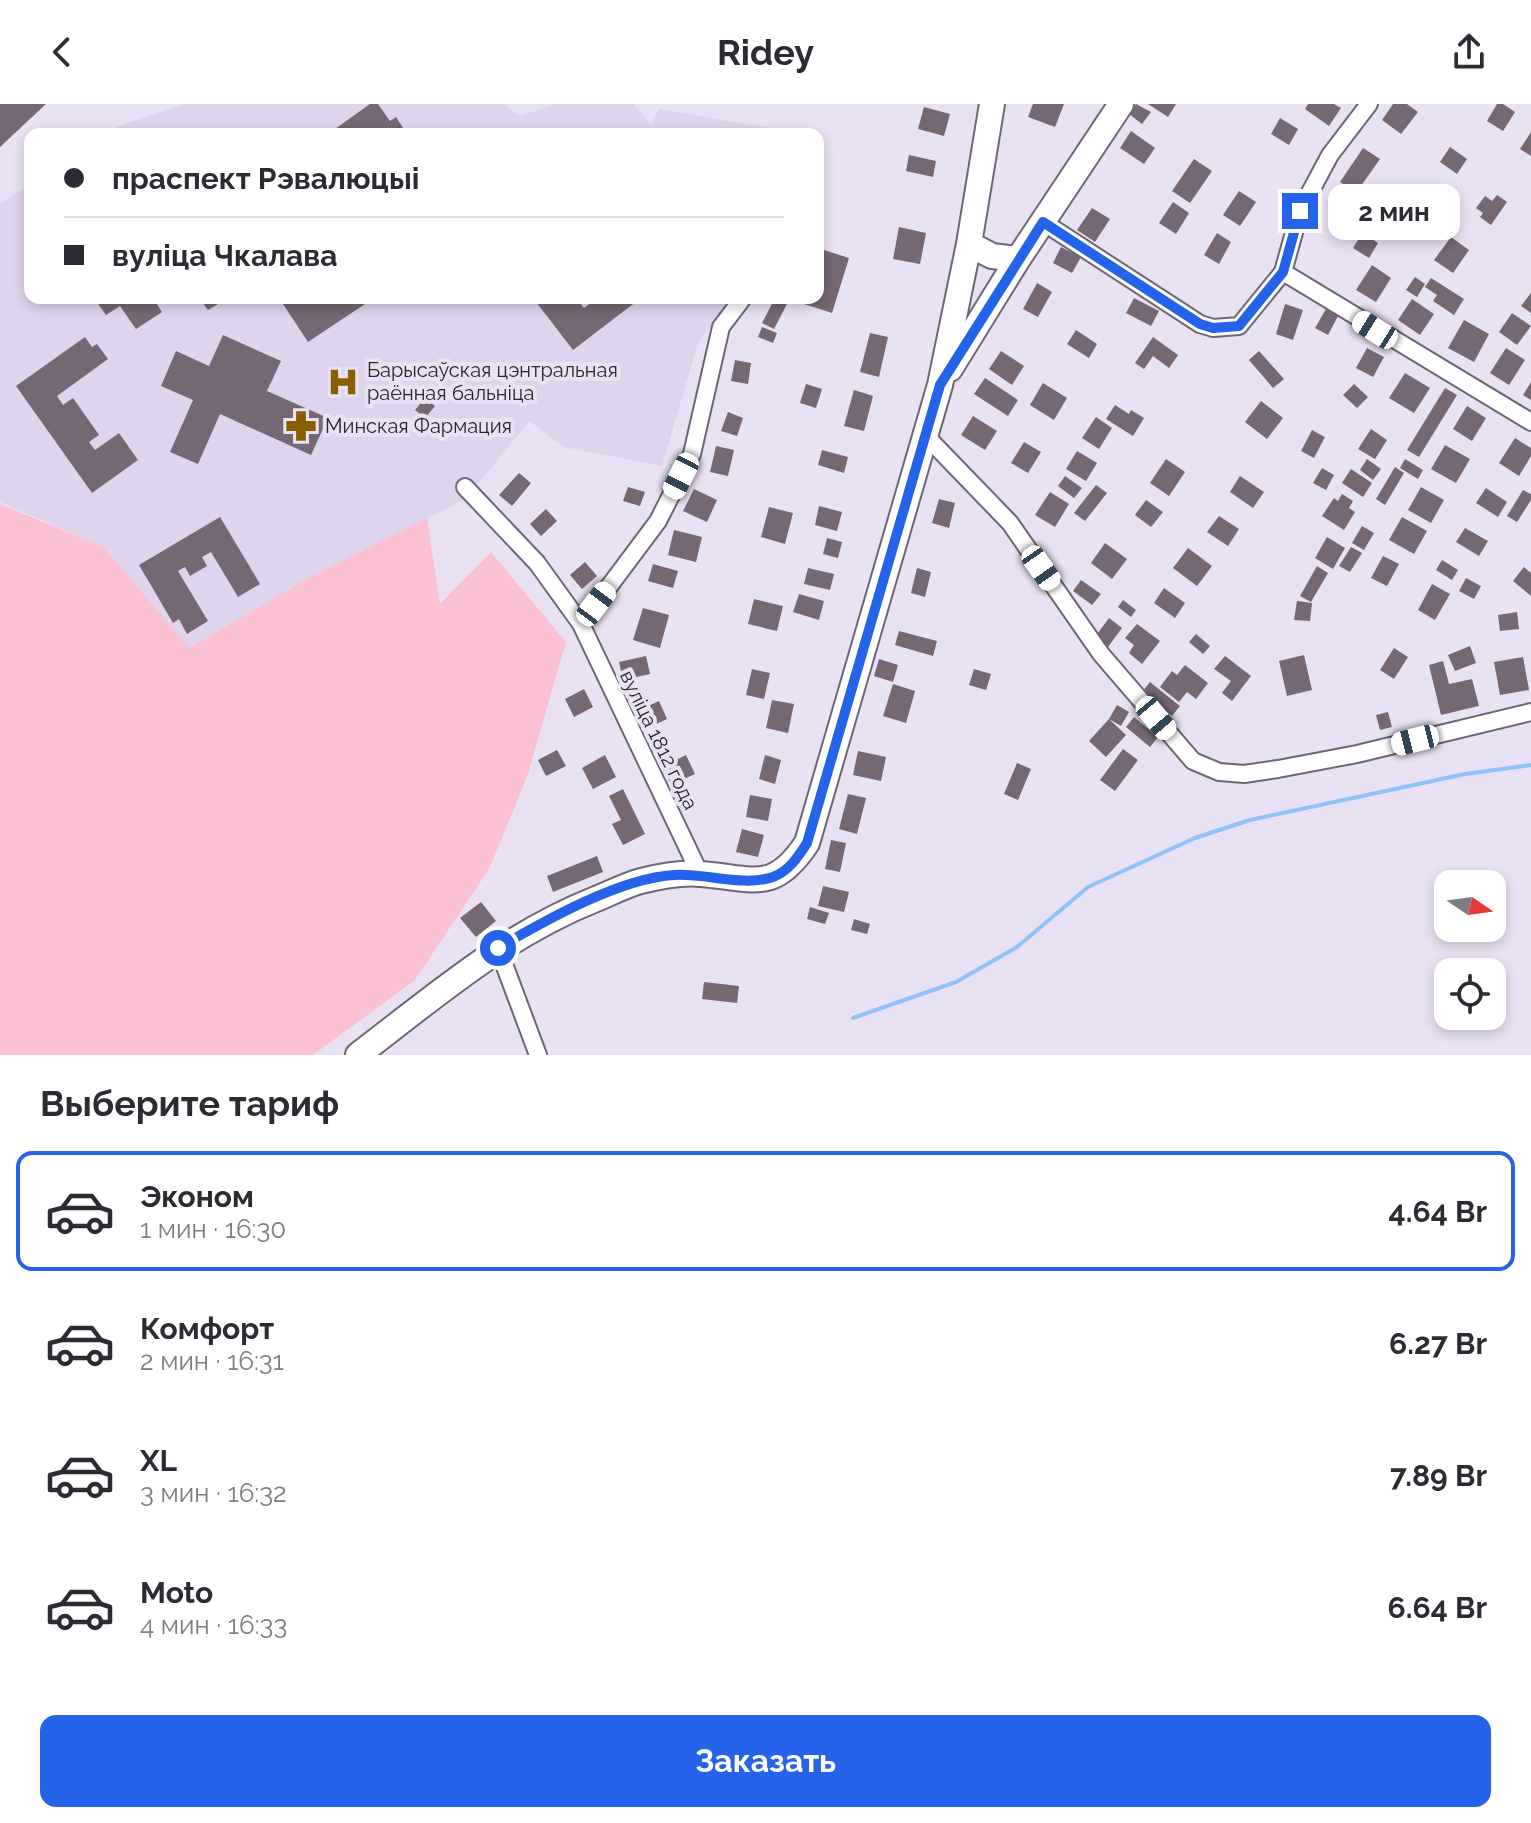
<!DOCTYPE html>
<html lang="ru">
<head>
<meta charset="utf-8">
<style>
  body { margin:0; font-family:Raleway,sans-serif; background:#f7f7f7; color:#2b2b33; height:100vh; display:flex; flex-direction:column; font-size:30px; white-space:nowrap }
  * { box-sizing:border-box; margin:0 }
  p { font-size:26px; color:#7c7c81 }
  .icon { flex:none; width:44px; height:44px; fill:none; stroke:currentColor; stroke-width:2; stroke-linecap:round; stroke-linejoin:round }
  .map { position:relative; height:951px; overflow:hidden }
  .sheet { display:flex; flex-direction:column; background:#fff; flex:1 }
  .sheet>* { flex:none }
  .hud { position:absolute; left:24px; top:24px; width:800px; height:176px; border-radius:16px; box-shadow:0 4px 12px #0003; display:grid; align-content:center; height:176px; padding:0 40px; background:#fff }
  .needle { width:52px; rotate:103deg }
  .controls { position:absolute; left:1434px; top:766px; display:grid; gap:16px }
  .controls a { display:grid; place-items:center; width:72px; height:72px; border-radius:16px; background:#fff; box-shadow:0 4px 12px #0003; font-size:40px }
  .end { position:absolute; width:36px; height:36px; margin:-18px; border:10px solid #2563eb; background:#fff; box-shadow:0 0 0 4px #fff }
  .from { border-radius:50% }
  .bubble { position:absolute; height:56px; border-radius:16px; background:#fff; box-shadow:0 4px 12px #0003; font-size:26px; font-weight:700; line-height:56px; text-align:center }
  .car { position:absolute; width:24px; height:48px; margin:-24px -12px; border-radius:10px; box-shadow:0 0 6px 2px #0007; background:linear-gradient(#fff 24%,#345 0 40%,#fff 0 76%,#345 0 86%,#fff 0) }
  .hud b { display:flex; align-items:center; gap:28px; height:76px; font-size:30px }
  .hud b+b { border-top:2px solid #e1e1e2 }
  .hud i { width:20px; height:20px; background:#2b2b33 }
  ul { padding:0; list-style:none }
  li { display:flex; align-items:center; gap:24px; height:120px; margin:0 16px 12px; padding:0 24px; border:4px solid transparent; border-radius:16px }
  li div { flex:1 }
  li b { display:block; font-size:30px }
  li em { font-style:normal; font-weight:700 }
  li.active { border-color:#2563eb }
  li>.icon { width:72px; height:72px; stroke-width:1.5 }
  h2 { padding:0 40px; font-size:36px; line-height:96px }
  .primary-button { display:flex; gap:16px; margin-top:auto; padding:16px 40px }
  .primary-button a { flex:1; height:92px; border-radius:16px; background:#2563eb; color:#fff; font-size:32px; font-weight:700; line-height:92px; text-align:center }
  header { display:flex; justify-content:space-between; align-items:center; height:104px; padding:0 40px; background:#fff; font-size:36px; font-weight:700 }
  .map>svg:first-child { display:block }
  .built { fill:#dfd4ed }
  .green { fill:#fbc0d3 }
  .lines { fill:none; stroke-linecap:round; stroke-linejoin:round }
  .stream { stroke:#8dc2fb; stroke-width:4 }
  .building { fill:#756773 }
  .street-casing { stroke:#6c6675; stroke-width:20 }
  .secondary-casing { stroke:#6c6675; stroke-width:28 }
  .street { stroke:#fff; stroke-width:16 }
  .secondary { stroke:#fff; stroke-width:24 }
  .route { stroke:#2563eb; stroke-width:10 }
  .labels { text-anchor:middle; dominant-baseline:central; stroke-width:8; stroke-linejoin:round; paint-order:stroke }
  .poi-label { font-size:20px; fill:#28252c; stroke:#e9e2f4; text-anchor:start }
  .street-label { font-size:20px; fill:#28252c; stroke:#e9e2f4 }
</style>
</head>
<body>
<header><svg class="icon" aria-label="back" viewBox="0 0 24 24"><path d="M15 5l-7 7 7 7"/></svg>Ridey<svg class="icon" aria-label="share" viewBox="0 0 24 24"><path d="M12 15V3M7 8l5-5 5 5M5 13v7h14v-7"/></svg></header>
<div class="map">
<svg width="1531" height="951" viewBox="0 0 1531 951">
  <rect width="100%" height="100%" fill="#e9e2f4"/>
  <!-- built -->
  <path class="built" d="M 185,0 L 504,0 L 520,12 L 556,0 L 634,0 L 651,22 L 659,5 L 775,25 L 780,30 L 107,30 L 119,22 Z
    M 30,81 L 30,194 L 733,194 L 698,239 L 662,362 L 564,343 L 529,317 L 467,394 L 305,476 L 189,544 L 104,443 L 0,398 L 0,100 Z"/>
  <!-- green -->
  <path class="green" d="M 0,400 L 104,443 L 189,544 L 305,476 L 427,414 L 440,500 L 491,448 L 566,538 L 527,673 L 489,765 L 415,876 L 313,951 L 0,951 Z"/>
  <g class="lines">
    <!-- stream -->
    <path class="stream" d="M 853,914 L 956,878 L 1017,843 L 1088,783 L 1195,734 L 1250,716 L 1465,670 L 1531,661"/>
  </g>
  <!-- building -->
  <path class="building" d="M 0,0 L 46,0 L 0,43 Z
    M 370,0 L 378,0 L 390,17 L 396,13 L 407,30 L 328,30 Z
    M 1033,0 L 1064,0 L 1055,23 L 1028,13 Z
    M 1136,0 L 1151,8 L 1142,20 L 1129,10 Z
    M 1148,0 L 1176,0 L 1168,13 Z
    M 1308,0 L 1334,0 L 1341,4 L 1329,22 L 1305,5 Z
    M 1393,0 L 1407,0 L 1418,8 L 1401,30 L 1382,16 Z
    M 1497,0 L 1503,0 L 1515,8 L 1503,27 L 1487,17 Z
    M 924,3 L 950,10 L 944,32 L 918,25 Z
    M 1280,14 L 1298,25 L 1289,41 L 1271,30 Z
    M 1131,27 L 1155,44 L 1144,60 L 1120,44 Z
    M 1531,28 L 1531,52 L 1520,45 Z
    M 1450,43 L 1467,55 L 1457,70 L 1440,58 Z
    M 1363,44 L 1380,55 L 1356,89 L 1340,78 Z
    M 909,51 L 936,57 L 933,73 L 906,67 Z
    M 1194,55 L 1212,67 L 1190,99 L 1172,87 Z
    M 1239,87 L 1256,98 L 1240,122 L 1223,111 Z
    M 1497,91 L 1507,98 L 1491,121 L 1480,113 L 1483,109 L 1476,104 L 1485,92 L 1492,97 Z
    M 1173,98 L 1189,109 L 1176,130 L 1159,119 Z
    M 1402,99 L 1424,112 L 1412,133 L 1390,120 Z
    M 1092,104 L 1110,115 L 1095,138 L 1077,126 Z
    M 899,123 L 926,129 L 920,160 L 893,155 Z
    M 1217,129 L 1231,138 L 1219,160 L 1204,151 Z
    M 1362,129 L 1378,139 L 1369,154 L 1353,144 Z
    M 1451,133 L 1469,146 L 1453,169 L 1434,156 Z
    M 1061,143 L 1081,153 L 1072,169 L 1053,159 Z
    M 821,145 L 849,154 L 832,209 L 804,200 L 806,194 L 818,194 L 818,154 Z
    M 1372,161 L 1391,174 L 1376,198 L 1356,186 Z
    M 1415,173 L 1425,180 L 1417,193 L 1406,186 Z
    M 1431,174 L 1464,195 L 1454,211 L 1433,197 L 1437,191 L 1425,183 Z
    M 1037,179 L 1052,188 L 1038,213 L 1023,205 Z
    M 1531,189 L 1531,209 L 1521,202 Z
    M 94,194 L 153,194 L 162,208 L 136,225 L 120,202 L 106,211 Z
    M 199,194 L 228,194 L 208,206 Z
    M 279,194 L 317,194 L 321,199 L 328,194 L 365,194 L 368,198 L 308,238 Z
    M 533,194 L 576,194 L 584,204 L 597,194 L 634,194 L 637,197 L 573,246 Z
    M 775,194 L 790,194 L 774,225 L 762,219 Z
    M 1134,194 L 1159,207 L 1151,222 L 1126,209 Z
    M 1412,195 L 1434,210 L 1420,231 L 1398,216 Z
    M 1285,200 L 1303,206 L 1293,236 L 1276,230 Z
    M 1326,205 L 1338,212 L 1328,231 L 1315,224 Z
    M 1512,209 L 1531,222 L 1517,241 L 1499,228 Z
    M 1464,216 L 1489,230 L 1474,258 L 1448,244 Z
    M 762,223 L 777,229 L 773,239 L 758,233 Z
    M 1076,226 L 1097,240 L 1089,254 L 1067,240 Z
    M 870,229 L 888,233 L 879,273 L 860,268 Z
    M 223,231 L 281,257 L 267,287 L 328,314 L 311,351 L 220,310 L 198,360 L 170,348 L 193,296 L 161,282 L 176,247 L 209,262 Z
    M 85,233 L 92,243 L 97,240 L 108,255 L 57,292 L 63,301 L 73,294 L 99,331 L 89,338 L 95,346 L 119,329 L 138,356 L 92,389 L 16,282 Z
    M 1153,233 L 1178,251 L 1169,264 L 1153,252 L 1144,265 L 1135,259 Z
    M 1367,244 L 1384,253 L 1373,273 L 1356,264 Z
    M 1506,244 L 1525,256 L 1509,281 L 1490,269 Z
    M 1001,247 L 1024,262 L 1012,281 L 989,265 Z
    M 1259,247 L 1284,275 L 1273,284 L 1249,256 Z
    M 735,256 L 751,259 L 748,280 L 731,277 Z
    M 1405,269 L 1430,284 L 1414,309 L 1389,294 Z
    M 985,274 L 1018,296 L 1008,312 L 974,290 Z
    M 1531,278 L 1531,296 L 1523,291 Z
    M 1043,279 L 1067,294 L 1054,316 L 1030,301 Z
    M 806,280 L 822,285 L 816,304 L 800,299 Z
    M 1354,280 L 1368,293 L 1357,304 L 1343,291 Z
    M 1445,284 L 1457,291 L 1419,353 L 1407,346 Z
    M 854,286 L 873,292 L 864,327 L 844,322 Z
    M 425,294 L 435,302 L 425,314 L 415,306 Z
    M 1261,297 L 1283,314 L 1267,335 L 1245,318 Z
    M 1115,301 L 1129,310 L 1131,306 L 1144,314 L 1133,332 L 1106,315 Z
    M 1467,302 L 1486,314 L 1472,337 L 1453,325 Z
    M 728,308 L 743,314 L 737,332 L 721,327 Z
    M 973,312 L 997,327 L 985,346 L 961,331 Z
    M 1096,313 L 1112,324 L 1099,345 L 1082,334 Z
    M 1371,325 L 1387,336 L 1375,355 L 1358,345 Z
    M 1312,326 L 1325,333 L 1314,354 L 1301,347 Z
    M 1515,334 L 1531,344 L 1531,352 L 1519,372 L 1499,359 Z
    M 1024,338 L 1041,348 L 1028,369 L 1011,359 Z
    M 1445,341 L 1470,355 L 1456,379 L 1431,365 Z
    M 716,342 L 734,346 L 728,372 L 710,368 Z
    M 822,346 L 848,353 L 844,369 L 818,361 Z
    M 1077,347 L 1097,359 L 1086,377 L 1066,365 Z
    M 1166,355 L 1185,368 L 1169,392 L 1150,379 Z
    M 1367,355 L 1381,365 L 1373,376 L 1360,366 Z
    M 1405,355 L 1423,366 L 1418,375 L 1400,364 Z
    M 1395,363 L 1404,369 L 1385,401 L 1376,395 Z
    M 1322,364 L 1334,371 L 1326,386 L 1313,379 Z
    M 1351,365 L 1372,379 L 1363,393 L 1342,379 Z
    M 519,369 L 531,379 L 512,402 L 499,391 Z
    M 1065,372 L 1082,384 L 1074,394 L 1058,382 Z
    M 1240,372 L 1264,388 L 1253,404 L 1230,388 Z
    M 1096,381 L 1107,389 L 1085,417 L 1074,409 Z
    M 628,383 L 645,388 L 640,402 L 623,397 Z
    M 1421,383 L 1444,396 L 1431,419 L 1408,406 Z
    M 1486,384 L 1507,398 L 1498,413 L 1476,399 Z
    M 694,385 L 717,396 L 707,418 L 683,407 Z
    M 1523,386 L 1531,390 L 1531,396 L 1517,418 L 1507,412 Z
    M 1050,388 L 1069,400 L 1055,423 L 1035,411 Z
    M 1342,390 L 1353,397 L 1349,404 L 1355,408 L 1344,426 L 1322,412 L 1334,394 L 1338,397 Z
    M 939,395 L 955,399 L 949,424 L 932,419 Z
    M 1146,396 L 1163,408 L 1151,423 L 1135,411 Z
    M 819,402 L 842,408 L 837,427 L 815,421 Z
    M 769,403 L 793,409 L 785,440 L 761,433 Z
    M 546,405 L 557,417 L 541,432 L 530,420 Z
    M 1219,412 L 1239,425 L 1228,442 L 1207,428 Z
    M 220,413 L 260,480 L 238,493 L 211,448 L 202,453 L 207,462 L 190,472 L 185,463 L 178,467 L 208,517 L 187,530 L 179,515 L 173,519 L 139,461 Z
    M 1402,413 L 1427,427 L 1414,450 L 1389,436 Z
    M 1362,422 L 1374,429 L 1364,446 L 1352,439 Z
    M 1465,424 L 1488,437 L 1479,452 L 1456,438 Z
    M 674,426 L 702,433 L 696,458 L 668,451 Z
    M 1327,433 L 1345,444 L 1333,465 L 1315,454 Z
    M 827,434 L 842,438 L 838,454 L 823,450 Z
    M 1105,439 L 1127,455 L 1112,475 L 1091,459 Z
    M 1351,443 L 1362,449 L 1350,468 L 1339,462 Z
    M 1188,444 L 1212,462 L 1197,482 L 1173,464 Z
    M 1383,452 L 1399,460 L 1387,482 L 1371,474 Z
    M 1442,456 L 1458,466 L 1452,476 L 1436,466 Z
    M 585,458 L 597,472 L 582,485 L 570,471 Z
    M 653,460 L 678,467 L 673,484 L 648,477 Z
    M 1317,462 L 1328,469 L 1311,498 L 1300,492 Z
    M 1524,463 L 1531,469 L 1531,492 L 1513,477 Z
    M 808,464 L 834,470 L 830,486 L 804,480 Z
    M 917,464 L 931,468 L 925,493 L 911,489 Z
    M 1466,474 L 1481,482 L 1474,495 L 1459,487 Z
    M 1081,476 L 1101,490 L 1092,501 L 1073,487 Z
    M 1432,480 L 1450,490 L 1435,516 L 1418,506 Z
    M 1164,484 L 1185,499 L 1175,514 L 1154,499 Z
    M 799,490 L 824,497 L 819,516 L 793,508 Z
    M 754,495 L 783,502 L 777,527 L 748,520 Z
    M 1123,496 L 1136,506 L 1131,513 L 1118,503 Z
    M 1297,497 L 1312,499 L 1310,517 L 1294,516 Z
    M 643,504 L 669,511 L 660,544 L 633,536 Z
    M 1517,508 L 1519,525 L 1500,527 L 1498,511 Z
    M 1109,514 L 1122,524 L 1108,543 L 1095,533 Z
    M 1137,520 L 1160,537 L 1142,560 L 1129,549 L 1134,541 L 1125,534 Z
    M 899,527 L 937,537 L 933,552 L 895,541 Z
    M 1196,530 L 1210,542 L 1203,550 L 1189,538 Z
    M 1470,542 L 1476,559 L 1455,567 L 1448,551 Z
    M 1394,544 L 1408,553 L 1394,575 L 1380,566 Z
    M 1304,551 L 1312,586 L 1287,592 L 1279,557 Z
    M 646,552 L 650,570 L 623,576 L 619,558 Z
    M 1225,552 L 1251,572 L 1232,597 L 1222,589 L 1231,577 L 1214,565 Z
    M 1523,553 L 1529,586 L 1500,591 L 1494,558 Z
    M 879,555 L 898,561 L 893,578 L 874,572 Z
    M 1443,557 L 1449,580 L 1472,575 L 1479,602 L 1441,611 L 1429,561 Z
    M 1185,561 L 1208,579 L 1196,595 L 1187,588 L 1179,598 L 1160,583 L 1172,567 L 1177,571 Z
    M 752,565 L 770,569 L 764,595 L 746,591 Z
    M 974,565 L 991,570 L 986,586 L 969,581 Z
    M 1150,578 L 1180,602 L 1172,612 L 1142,588 Z
    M 893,580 L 915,587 L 906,619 L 883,612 Z
    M 584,585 L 593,603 L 574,613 L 565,595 Z
    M 772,596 L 794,600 L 788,629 L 766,624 Z
    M 659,597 L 667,615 L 641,627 L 633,609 Z
    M 1117,601 L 1129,608 L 1121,622 L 1109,615 Z
    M 1388,608 L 1392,623 L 1380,626 L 1376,611 Z
    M 1134,613 L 1158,633 L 1150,643 L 1126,623 Z
    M 1109,615 L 1126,631 L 1106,653 L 1089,637 Z
    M 1123,645 L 1138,656 L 1115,687 L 1100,676 Z
    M 557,646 L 566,662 L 546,672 L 538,656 Z
    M 858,647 L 886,653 L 881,677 L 853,671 Z
    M 605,651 L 616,673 L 593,685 L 582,664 Z
    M 686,651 L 695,670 L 671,681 L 662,663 Z
    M 765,651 L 781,656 L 775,680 L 759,675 Z
    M 1017,659 L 1031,665 L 1018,696 L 1004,690 Z
    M 623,685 L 645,730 L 623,741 L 612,720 L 621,716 L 609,692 Z
    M 848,690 L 866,694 L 857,730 L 839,725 Z
    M 750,691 L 772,695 L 768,717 L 746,713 Z
    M 742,725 L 764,731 L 758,753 L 736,748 Z
    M 831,736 L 846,739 L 840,768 L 825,765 Z
    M 597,752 L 603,768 L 553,788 L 547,772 Z
    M 823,782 L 849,788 L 844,808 L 818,802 Z
    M 481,798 L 496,817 L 476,833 L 460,814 Z
    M 810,803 L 829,809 L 825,820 L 807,815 Z
    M 854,815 L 870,820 L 867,830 L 851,826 Z
    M 704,878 L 739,882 L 737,899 L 702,895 Z"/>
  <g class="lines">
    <defs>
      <path id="street" d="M 1043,118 L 1200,220 L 1213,224 L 1239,222 L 1283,168 L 1300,107 L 1330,51 L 1369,0
        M 1283,168 L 1531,318
        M 925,331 L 1010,419 L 1101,550 L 1193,657 L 1219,668 L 1244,670 L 1278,665 L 1357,650 L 1531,608
        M 465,383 L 537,459 L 581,520 L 700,770
        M 581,520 L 658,417 L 692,350 L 721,223 L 743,194
        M 498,844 L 538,951"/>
      <path id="secondary" d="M 969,140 L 992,152 L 1018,155
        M 950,265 L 1018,155 L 1121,0
        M 358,951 C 434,893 505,831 596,795 C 611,789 626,781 641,777 C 661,772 681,768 701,770 C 754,774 773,790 807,739 L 940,281 L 969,140 L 992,0"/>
    </defs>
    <!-- street casing -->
    <use href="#street" class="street-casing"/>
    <!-- secondary casing -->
    <use href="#secondary" class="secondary-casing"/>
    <!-- street -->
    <use href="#street" class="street"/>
    <!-- secondary -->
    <use href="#secondary" class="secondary"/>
  </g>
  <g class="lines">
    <!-- route -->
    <path class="route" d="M 498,844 C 544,817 620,774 674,771 C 706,769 743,783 773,773 C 789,767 798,753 807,739 L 940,281 L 1043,118 L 1200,220 L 1213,224 L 1239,222 L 1283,168 L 1300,107"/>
  </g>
  <!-- icons -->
  <defs>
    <symbol id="hospital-bare" viewBox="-9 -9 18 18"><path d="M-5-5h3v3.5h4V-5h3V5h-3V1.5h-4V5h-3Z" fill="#8a5f00" stroke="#e9e2f4" stroke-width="2.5" paint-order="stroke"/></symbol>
    <symbol id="pharmacy-bare" viewBox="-9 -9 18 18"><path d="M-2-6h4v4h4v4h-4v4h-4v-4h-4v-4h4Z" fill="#8a5f00" stroke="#e9e2f4" stroke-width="2.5" paint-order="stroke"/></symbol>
  </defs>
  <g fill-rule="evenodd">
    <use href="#hospital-bare" x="321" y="256" width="44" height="44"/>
    <use href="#pharmacy-bare" x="279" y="300" width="44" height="44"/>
  </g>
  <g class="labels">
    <!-- poi labels -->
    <g class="poi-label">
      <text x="367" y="266">Барысаўская цэнтральная<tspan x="367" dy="23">раённая бальніца</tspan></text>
      <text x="325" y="322">Минская Фармация</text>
    </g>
    <!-- street labels -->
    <g class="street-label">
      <text transform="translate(659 636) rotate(64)">вуліца 1812 года</text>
    </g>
  </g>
</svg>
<div class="controls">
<a><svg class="needle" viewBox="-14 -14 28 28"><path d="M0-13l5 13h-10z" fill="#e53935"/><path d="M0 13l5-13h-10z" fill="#7c7c81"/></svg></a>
<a><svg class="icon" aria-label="locate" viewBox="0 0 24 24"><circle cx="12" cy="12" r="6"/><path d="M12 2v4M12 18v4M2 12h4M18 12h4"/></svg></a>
</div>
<i class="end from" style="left:498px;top:844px"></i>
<i class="end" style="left:1300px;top:107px"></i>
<div class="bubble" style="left:1328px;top:80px;width:132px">2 мин</div>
<i class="car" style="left:1375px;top:226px;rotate:302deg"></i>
<i class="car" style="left:681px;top:372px;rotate:207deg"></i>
<i class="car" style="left:1041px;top:464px;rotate:145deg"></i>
<i class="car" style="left:596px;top:500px;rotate:37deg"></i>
<i class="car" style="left:1156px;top:614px;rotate:140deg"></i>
<i class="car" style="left:1415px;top:636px;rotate:256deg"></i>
<div class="hud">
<b><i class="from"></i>праспект Рэвалюцыі</b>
<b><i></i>вуліца Чкалава</b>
</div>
</div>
<section class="sheet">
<h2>Выберите тариф</h2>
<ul>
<li class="active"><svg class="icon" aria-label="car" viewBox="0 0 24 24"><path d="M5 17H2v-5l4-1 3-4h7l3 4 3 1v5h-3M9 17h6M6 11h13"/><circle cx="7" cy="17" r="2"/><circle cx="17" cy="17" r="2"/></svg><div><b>Эконом</b><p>1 мин · 16:30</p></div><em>4.64 Br</em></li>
<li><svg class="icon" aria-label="car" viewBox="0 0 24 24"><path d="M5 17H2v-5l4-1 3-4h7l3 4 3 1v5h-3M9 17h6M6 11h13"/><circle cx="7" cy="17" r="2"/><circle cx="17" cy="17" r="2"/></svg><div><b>Комфорт</b><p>2 мин · 16:31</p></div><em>6.27 Br</em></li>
<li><svg class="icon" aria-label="car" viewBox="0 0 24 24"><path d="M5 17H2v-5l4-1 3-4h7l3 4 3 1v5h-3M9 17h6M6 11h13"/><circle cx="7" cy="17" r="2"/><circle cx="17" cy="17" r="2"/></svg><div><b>XL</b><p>3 мин · 16:32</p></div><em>7.89 Br</em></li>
<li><svg class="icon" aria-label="car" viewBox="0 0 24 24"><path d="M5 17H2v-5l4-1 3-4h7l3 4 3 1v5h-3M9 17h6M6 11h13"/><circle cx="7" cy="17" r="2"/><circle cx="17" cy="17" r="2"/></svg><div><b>Moto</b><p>4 мин · 16:33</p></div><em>6.64 Br</em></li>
</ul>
<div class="primary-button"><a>Заказать</a></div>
</section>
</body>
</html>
